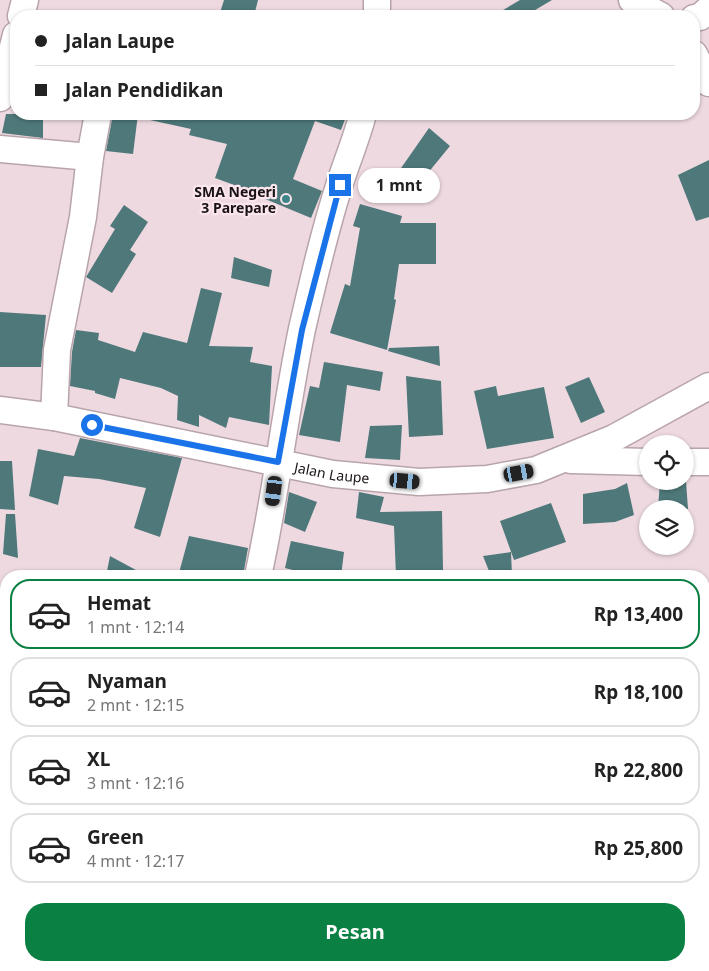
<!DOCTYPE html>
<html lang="id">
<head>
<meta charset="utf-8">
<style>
  body { margin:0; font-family:"Noto Sans",sans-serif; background:#f2f2f2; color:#222; height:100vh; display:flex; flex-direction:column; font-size:19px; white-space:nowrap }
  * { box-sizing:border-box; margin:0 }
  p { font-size:16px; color:#767676 }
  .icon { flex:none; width:28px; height:28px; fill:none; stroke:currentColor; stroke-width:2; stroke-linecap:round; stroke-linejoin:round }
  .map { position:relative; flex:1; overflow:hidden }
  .side { position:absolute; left:0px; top:570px; width:710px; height:401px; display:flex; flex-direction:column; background:#fff; border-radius:20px 20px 0 0; box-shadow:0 1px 4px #0004 }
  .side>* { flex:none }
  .top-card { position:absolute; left:10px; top:10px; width:690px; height:110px; border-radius:20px; box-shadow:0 1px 4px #0004; display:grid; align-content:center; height:110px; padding:0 25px; background:#fff }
  .buttons { position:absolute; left:639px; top:435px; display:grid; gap:10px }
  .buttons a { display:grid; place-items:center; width:55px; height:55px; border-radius:50%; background:#fff; box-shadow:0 1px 4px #0004; font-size:25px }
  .end { position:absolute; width:22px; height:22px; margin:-11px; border:6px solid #1a73e8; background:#fff; box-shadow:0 0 0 2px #fff }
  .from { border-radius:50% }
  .bubble { position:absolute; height:35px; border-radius:18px; background:#fff; box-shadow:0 1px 4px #0004; font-size:16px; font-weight:700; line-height:35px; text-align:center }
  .car { position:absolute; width:15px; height:30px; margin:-15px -8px; border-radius:6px; box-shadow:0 0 4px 1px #0007; background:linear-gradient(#222 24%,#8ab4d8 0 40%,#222 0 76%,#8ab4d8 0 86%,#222 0) }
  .top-card b { display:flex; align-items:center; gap:18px; height:48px; font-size:19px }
  .top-card b+b { border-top:1px solid #e0e0e0 }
  .top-card i { width:12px; height:12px; background:#222 }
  ul { padding:9px 0 0; list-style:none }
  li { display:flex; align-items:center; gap:15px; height:70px; margin:0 10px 8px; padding:0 15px; border:2px solid #e0e0e0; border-radius:20px }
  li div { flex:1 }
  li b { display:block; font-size:19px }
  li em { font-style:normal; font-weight:700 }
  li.current { border-color:#0b8043 }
  li>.icon { width:45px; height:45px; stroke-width:1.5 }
  .button { display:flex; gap:10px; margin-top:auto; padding:10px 25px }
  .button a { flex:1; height:58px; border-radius:20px; background:#0b8043; color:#fff; font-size:20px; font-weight:700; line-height:58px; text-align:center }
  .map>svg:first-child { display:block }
  .building { fill:#4e787a }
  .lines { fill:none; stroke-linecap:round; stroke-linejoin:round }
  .minor-casing { stroke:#b8a4aa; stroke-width:29 }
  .minor { stroke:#fff; stroke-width:26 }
  .route { stroke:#1a73e8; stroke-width:6 }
  .poi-dot { fill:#3d8588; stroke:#fbe6ed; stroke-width:2 }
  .labels { text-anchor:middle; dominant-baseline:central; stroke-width:4.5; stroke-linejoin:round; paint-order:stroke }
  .poi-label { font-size:14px; font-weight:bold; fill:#1a1315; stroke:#fbe6ed; text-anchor:end }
  .street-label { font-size:14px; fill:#1a1315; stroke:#fbe6ed }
</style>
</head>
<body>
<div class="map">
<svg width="709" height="971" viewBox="0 0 709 971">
  <rect width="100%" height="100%" fill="#eed9e0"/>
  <!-- building -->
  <path class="building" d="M 224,0 L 258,0 L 254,16 L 219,16 Z
    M 520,0 L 552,0 L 525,16 L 493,16 Z
    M 6,114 L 33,114 L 43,118 L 43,138 L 2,133 Z
    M 113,114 L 138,114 L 133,154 L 106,151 Z
    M 151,114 L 347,114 L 341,130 L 315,121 L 293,179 L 322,191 L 311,218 L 258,196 L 259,194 L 215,178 L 227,144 L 189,135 L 191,129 L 150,120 Z
    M 429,128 L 450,146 L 418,185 L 399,171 Z
    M 709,160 L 709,217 L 696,221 L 678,175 Z
    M 360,204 L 402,216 L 400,223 L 436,223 L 436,264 L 399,264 L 394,299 L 396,300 L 387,350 L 330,333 L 345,284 L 350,286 L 360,228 L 353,226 Z
    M 124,205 L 148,222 L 130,250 L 136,254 L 112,293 L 86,277 L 115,229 L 110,226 Z
    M 234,257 L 272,270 L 269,287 L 231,278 Z
    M 201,288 L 222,293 L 209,346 L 253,347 L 250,362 L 272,366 L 269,425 L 229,417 L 226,428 L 199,415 L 199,427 L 177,420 L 178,396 L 161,388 L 120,378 L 115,399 L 95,393 L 95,391 L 70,386 L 72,352 L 76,330 L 99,333 L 98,340 L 135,352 L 143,332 L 187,343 Z
    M 0,312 L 46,315 L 41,367 L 0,367 Z
    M 439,346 L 440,366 L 388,351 L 389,348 Z
    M 324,362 L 383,372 L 380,391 L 347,385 L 340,442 L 299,435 L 310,386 L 319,388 Z
    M 406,376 L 441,381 L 443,435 L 409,437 Z
    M 589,377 L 605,412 L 581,423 L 565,387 Z
    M 496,386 L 498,396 L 544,387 L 554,438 L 487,449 L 474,391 Z
    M 402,425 L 400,460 L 365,458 L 370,426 Z
    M 80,438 L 182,458 L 160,537 L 134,528 L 146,488 L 99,479 L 64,476 L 58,505 L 29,496 L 38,449 L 74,456 Z
    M 0,461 L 12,461 L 15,510 L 0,509 Z
    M 660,481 L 686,481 L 688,509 L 658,509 Z
    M 627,483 L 634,515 L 615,522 L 583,524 L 583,494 L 615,489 Z
    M 289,492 L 317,502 L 305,532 L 284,523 Z
    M 359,492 L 384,497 L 380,512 L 442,511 L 443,570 L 424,570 L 425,576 L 396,576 L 394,526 L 356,518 Z
    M 551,503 L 566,542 L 514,560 L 500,521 Z
    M 6,514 L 15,514 L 18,558 L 3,554 Z
    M 189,536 L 248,548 L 243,576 L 192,576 L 179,573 Z
    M 291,541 L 344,552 L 341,576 L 316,576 L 285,568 Z
    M 511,552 L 512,576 L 491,576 L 483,556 Z
    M 110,556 L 147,576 L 106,576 Z"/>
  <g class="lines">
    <defs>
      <g id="minor">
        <path d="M 632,0 L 661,16"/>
        <path d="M 21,16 L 25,0"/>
        <path d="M 377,16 L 377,0"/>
        <path d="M 694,18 L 700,17 L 709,9"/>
        <path d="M 694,54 L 709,83"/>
        <path d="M 0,98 L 16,35"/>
        <path d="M 0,149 L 90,157"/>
        <path id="s1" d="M 0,410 L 54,417 L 333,474 L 419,482 L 487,479 L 536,470 L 614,438 L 709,386"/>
        <path d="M 54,417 L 57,350 L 83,217 L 90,157 L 98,114"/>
        <path d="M 571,460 L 648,462"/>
        <path d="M 685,462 L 709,462"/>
        <path d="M 258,576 C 276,495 285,411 302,329 C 313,281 324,233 339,186 C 347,161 356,140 363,114"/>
        <path d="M 704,731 L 709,730"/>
        <path d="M 156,965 L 156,971"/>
        <path d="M 511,965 L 512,971"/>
        <path d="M 630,971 L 652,965"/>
      </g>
    </defs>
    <!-- minor casing -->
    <use href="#minor" class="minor-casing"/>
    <!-- minor -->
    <use href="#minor" class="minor"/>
  </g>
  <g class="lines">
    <!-- route -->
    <path class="route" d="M 92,425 L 278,462 L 302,330 L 340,185"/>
  </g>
  <!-- markers -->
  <circle class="poi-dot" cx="286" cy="199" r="5"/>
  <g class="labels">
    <!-- poi labels -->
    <g class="poi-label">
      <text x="276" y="191">SMA Negeri<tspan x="276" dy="16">3 Parepare</tspan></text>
    </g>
    <!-- street labels -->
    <g class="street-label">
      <text stroke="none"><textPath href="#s1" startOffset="338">Jalan Laupe</textPath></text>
    </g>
  </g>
</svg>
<div class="buttons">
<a><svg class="icon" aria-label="locate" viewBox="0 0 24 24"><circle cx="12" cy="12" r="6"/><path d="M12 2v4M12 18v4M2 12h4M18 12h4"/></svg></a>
<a><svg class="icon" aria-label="layers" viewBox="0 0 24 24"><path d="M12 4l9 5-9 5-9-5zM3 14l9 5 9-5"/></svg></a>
</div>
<i class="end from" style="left:92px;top:425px"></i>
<i class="end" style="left:340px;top:185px"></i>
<div class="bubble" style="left:358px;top:168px;width:82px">1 mnt</div>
<i class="car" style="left:519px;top:473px;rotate:80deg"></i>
<i class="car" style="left:405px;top:481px;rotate:95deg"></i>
<i class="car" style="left:274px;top:491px;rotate:187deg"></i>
<div class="top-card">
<b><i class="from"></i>Jalan Laupe</b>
<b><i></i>Jalan Pendidikan</b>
</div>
<section class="side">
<ul>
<li class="current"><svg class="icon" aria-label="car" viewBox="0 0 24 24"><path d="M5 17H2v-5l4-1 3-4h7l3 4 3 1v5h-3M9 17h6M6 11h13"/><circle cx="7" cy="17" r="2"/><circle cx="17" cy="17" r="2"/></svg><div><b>Hemat</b><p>1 mnt · 12:14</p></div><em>Rp 13,400</em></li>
<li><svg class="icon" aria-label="car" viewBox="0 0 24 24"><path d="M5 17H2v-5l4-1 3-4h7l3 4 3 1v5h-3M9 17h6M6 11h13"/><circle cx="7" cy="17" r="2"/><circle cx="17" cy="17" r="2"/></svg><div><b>Nyaman</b><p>2 mnt · 12:15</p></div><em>Rp 18,100</em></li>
<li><svg class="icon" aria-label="car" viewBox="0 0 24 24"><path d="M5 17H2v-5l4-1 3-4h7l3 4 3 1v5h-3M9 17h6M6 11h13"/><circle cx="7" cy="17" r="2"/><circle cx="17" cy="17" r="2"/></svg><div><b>XL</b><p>3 mnt · 12:16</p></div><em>Rp 22,800</em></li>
<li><svg class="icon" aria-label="car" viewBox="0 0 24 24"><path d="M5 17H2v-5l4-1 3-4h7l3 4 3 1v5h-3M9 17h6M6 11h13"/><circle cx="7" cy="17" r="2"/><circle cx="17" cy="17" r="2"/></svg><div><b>Green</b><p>4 mnt · 12:17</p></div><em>Rp 25,800</em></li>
</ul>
<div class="button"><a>Pesan</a></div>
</section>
</div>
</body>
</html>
